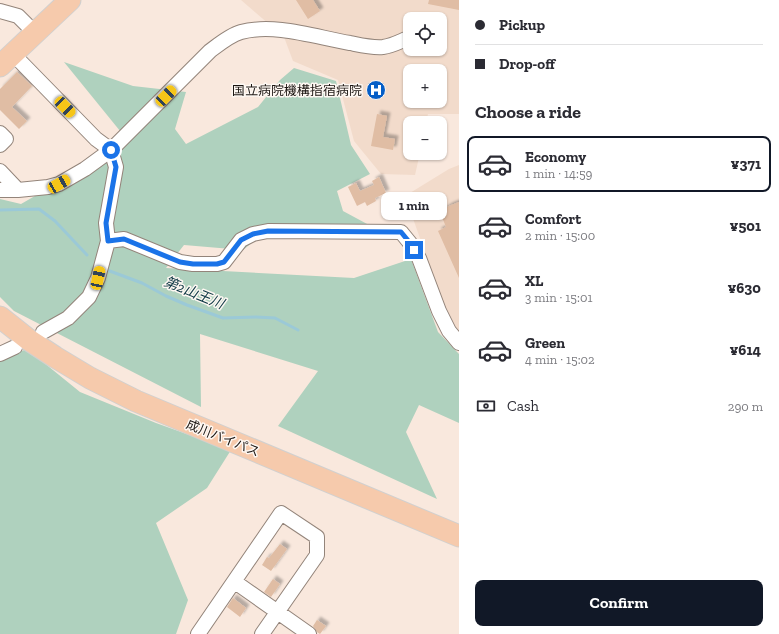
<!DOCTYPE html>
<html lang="en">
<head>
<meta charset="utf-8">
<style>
  body { margin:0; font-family:"Zilla Slab","Noto Sans JP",serif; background:#f2f2f3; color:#2b2b33; height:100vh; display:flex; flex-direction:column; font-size:15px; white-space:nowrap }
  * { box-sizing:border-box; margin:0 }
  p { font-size:13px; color:#7c7c81 }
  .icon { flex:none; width:22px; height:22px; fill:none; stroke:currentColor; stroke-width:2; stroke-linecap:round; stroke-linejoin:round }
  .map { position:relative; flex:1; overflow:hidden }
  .panel { display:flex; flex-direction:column; background:#fff; width:320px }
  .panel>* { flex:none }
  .hud { display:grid; align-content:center; height:88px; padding:0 16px; background:#fff }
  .controls { position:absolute; left:403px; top:12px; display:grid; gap:8px }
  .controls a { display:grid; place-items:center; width:44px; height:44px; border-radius:8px; background:#fff; box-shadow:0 1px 3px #0004; font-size:20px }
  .end { position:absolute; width:18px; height:18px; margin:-9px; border:5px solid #1a73e8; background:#fff; box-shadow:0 0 0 2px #fff }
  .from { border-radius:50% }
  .bubble { position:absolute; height:28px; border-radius:8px; background:#fff; box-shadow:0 1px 3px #0004; font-size:13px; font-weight:700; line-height:28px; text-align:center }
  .car { position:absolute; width:12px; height:24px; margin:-12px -6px; border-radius:5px; box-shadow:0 0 3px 1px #0007; background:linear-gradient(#f5c518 24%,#345 0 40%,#f5c518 0 76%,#345 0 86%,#f5c518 0) }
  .hud b { display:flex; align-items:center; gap:14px; height:38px; font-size:15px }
  .hud b+b { border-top:1px solid #e1e1e2 }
  .hud i { width:10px; height:10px; background:#2b2b33 }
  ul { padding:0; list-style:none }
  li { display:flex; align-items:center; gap:12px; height:56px; margin:0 8px 6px; padding:0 8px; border:2px solid transparent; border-radius:8px }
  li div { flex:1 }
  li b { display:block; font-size:15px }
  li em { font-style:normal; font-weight:700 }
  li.current { border-color:#111827 }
  li>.icon { width:36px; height:36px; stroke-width:1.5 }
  h2 { padding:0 16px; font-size:18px; line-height:48px }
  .pay { display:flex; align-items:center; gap:10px; height:44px; padding:0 16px; font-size:15px }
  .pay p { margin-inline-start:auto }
  .action { display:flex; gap:8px; margin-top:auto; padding:8px 16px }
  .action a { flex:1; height:46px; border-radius:8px; background:#111827; color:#fff; font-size:16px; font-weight:700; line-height:46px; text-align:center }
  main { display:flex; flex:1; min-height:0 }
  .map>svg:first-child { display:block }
  .built { fill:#f2dbcb; fill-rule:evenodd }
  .green { fill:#afd1be }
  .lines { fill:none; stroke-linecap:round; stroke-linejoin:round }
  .stream { stroke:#9bc9d7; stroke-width:3 }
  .building { fill:#e0bda4; filter:url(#shadow) }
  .minor-casing { stroke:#93847a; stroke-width:16 }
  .highway-casing { stroke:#d1d0cf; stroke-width:23 }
  .minor { stroke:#fff; stroke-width:14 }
  .highway { stroke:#f6caac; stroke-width:21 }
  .route { stroke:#1a73e8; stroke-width:5 }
  .labels { text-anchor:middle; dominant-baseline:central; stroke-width:3; stroke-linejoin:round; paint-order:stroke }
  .poi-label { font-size:13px; fill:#1b1511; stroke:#fef8f3; text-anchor:end }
  .street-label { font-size:13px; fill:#1b1511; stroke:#fef8f3 }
  .water-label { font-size:14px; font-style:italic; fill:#0d3743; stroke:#fef8f3 }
</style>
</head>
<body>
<main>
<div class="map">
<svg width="459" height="634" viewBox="0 0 459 634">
  <defs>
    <filter id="shadow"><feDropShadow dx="3.5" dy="-3.5" stdDeviation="1" flood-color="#0004"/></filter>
  </defs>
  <rect width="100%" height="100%" fill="#f9e8dd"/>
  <!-- built -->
  <path class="built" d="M 241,0 L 459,0 L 459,114 L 428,114 L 426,123 L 410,123 L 410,153 L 420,153 L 415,175 L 381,174 L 354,141 L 338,80 L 293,61 L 284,37 ZM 410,19 L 440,19 L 440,49 L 410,49 ZM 410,71 L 440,71 L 440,101 L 410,101 Z
    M 459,165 L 459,335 L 443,303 L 405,196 L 449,169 Z"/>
  <!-- green -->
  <path class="green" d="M 64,62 L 133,86 L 186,92 L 175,129 L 186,144 L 258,107 L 280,80 L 294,68 L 336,81 L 351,145 L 370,174 L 337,191 L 343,211 L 369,225 L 263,234 L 243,250 L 184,245 L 166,268 L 354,278 L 411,259 L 438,332 L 459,354 L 459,423 L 419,405 L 406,432 L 437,499 L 278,426 L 318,371 L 200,334 L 201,407 L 14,311 L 0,297 L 0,199 L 21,204 L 129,142 Z
    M 27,349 L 80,392 L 156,423 L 231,450 L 207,488 L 156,523 L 188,600 L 176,634 L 0,634 L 0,359 Z"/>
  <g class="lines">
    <!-- stream -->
    <path class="stream" d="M 0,210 L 39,209 L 55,221 L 87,255
      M 107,270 L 142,283 L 166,296 L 187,305 L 223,318 L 256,317 L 275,318 L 298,330"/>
  </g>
  <!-- building -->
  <path class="building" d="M 296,0 L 313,0 L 320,11 L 308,19 Z
    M 429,0 L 459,0 L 459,10 L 428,4 Z
    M 17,72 L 32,86 L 12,107 L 27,121 L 19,129 L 0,110 L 0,89 Z
    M 377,114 L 387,116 L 383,137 L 395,139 L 393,150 L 371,146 Z
    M 379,177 L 386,193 L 375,198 L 376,201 L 367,206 L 365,202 L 357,206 L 348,187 L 356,183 L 360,191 L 374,185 L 372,181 Z
    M 459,202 L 459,278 L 438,231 L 446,227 L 440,212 L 449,206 Z
    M 280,544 L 287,549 L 271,571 L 262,565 L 267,557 L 269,558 Z
    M 273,579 L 280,584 L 271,597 L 264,592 Z
    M 233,598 L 246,608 L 240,617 L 227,607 Z
    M 317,620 L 326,626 L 320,634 L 317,632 L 313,626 Z"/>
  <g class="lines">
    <defs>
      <path id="minor" d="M 0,11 L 18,16 L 35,33
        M 13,54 L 96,139 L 111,150 L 116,167 L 106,223 L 108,241 L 98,278 L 89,297 L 68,318 L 43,332
        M 0,133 L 6,139 L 0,145
        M 0,171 L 18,190
        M 0,190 L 18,190 L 48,187 L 59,184 L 85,169 L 111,150 L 210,51 C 218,45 230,35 241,32 C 275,23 315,37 350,43 C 360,45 372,48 383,47 C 391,46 399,42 406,39
        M 108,241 L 124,239 L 180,262 L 193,264 L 217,264 L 224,262 L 241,240 L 253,234 L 268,231 L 401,232 L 410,243 L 419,258 L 439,311 L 449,331 L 459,343
        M 0,354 L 15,347
        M 235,582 L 309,634
        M 198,634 L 281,513 L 317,537 L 317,555 L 262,634"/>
      <path id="highway" d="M 0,66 L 70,0
        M 0,317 L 29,340 L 55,357 L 90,378 L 136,401 L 459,536"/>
    </defs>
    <!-- minor casing -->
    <use href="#minor" class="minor-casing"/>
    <!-- highway casing -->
    <use href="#highway" class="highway-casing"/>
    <!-- minor -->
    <use href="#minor" class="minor"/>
    <!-- highway -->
    <use href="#highway" class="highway"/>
  </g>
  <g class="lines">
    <!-- route -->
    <path class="route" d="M 111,150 L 116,167 L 106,223 L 108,241 L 124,239 L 180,262 L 193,264 L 217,264 L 224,262 L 241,240 L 253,234 L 268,231 L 401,232 L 410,243 L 414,250"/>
  </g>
  <!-- icons -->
  <defs>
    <symbol id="hospital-disc" viewBox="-11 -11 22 22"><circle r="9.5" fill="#055ec7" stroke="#fef8f3"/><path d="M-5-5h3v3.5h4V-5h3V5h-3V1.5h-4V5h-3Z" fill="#fff"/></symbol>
  </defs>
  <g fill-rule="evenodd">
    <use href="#hospital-disc" x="365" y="79" width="22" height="22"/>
  </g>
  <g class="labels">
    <!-- poi labels -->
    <g class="poi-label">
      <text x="362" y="90">国立病院機構指宿病院</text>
    </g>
    <!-- street labels -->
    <g class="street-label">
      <text transform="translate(223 438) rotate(22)">成川バイパス</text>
    </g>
    <!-- water labels -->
    <g class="water-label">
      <text transform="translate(194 293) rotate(22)">第2山王川</text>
    </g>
  </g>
</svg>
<div class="controls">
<a><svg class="icon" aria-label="locate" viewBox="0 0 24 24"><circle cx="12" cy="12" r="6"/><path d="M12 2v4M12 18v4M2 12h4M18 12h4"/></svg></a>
<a>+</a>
<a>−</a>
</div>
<i class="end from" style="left:111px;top:150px"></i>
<i class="end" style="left:414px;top:250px"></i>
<div class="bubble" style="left:381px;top:192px;width:66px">1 min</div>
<i class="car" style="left:166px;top:96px;rotate:45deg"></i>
<i class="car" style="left:65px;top:107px;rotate:136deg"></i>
<i class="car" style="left:59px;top:184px;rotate:60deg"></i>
<i class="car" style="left:98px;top:278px;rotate:12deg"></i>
</div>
<section class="panel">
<div class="hud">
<b><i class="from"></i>Pickup</b>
<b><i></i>Drop-off</b>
</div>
<h2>Choose a ride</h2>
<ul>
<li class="current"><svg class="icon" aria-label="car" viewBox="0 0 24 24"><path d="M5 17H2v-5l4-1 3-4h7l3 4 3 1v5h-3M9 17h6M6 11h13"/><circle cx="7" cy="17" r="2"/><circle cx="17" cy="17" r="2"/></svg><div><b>Economy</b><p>1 min · 14:59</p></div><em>¥371</em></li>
<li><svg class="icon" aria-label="car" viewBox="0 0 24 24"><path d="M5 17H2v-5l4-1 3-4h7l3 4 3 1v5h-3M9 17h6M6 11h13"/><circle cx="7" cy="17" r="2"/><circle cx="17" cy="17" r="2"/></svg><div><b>Comfort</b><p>2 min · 15:00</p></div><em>¥501</em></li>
<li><svg class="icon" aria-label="car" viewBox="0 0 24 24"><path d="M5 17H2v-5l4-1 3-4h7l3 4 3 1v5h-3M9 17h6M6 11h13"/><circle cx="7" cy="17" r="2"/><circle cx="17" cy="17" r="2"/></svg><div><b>XL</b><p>3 min · 15:01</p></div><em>¥630</em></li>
<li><svg class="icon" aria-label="car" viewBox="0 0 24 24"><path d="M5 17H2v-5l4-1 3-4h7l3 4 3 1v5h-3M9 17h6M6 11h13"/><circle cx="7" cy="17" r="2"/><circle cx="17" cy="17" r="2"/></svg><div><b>Green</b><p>4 min · 15:02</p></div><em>¥614</em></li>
</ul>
<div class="pay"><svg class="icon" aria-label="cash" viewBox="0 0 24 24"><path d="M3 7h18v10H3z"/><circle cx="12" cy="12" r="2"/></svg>Cash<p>290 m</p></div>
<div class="action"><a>Confirm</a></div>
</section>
</main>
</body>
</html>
